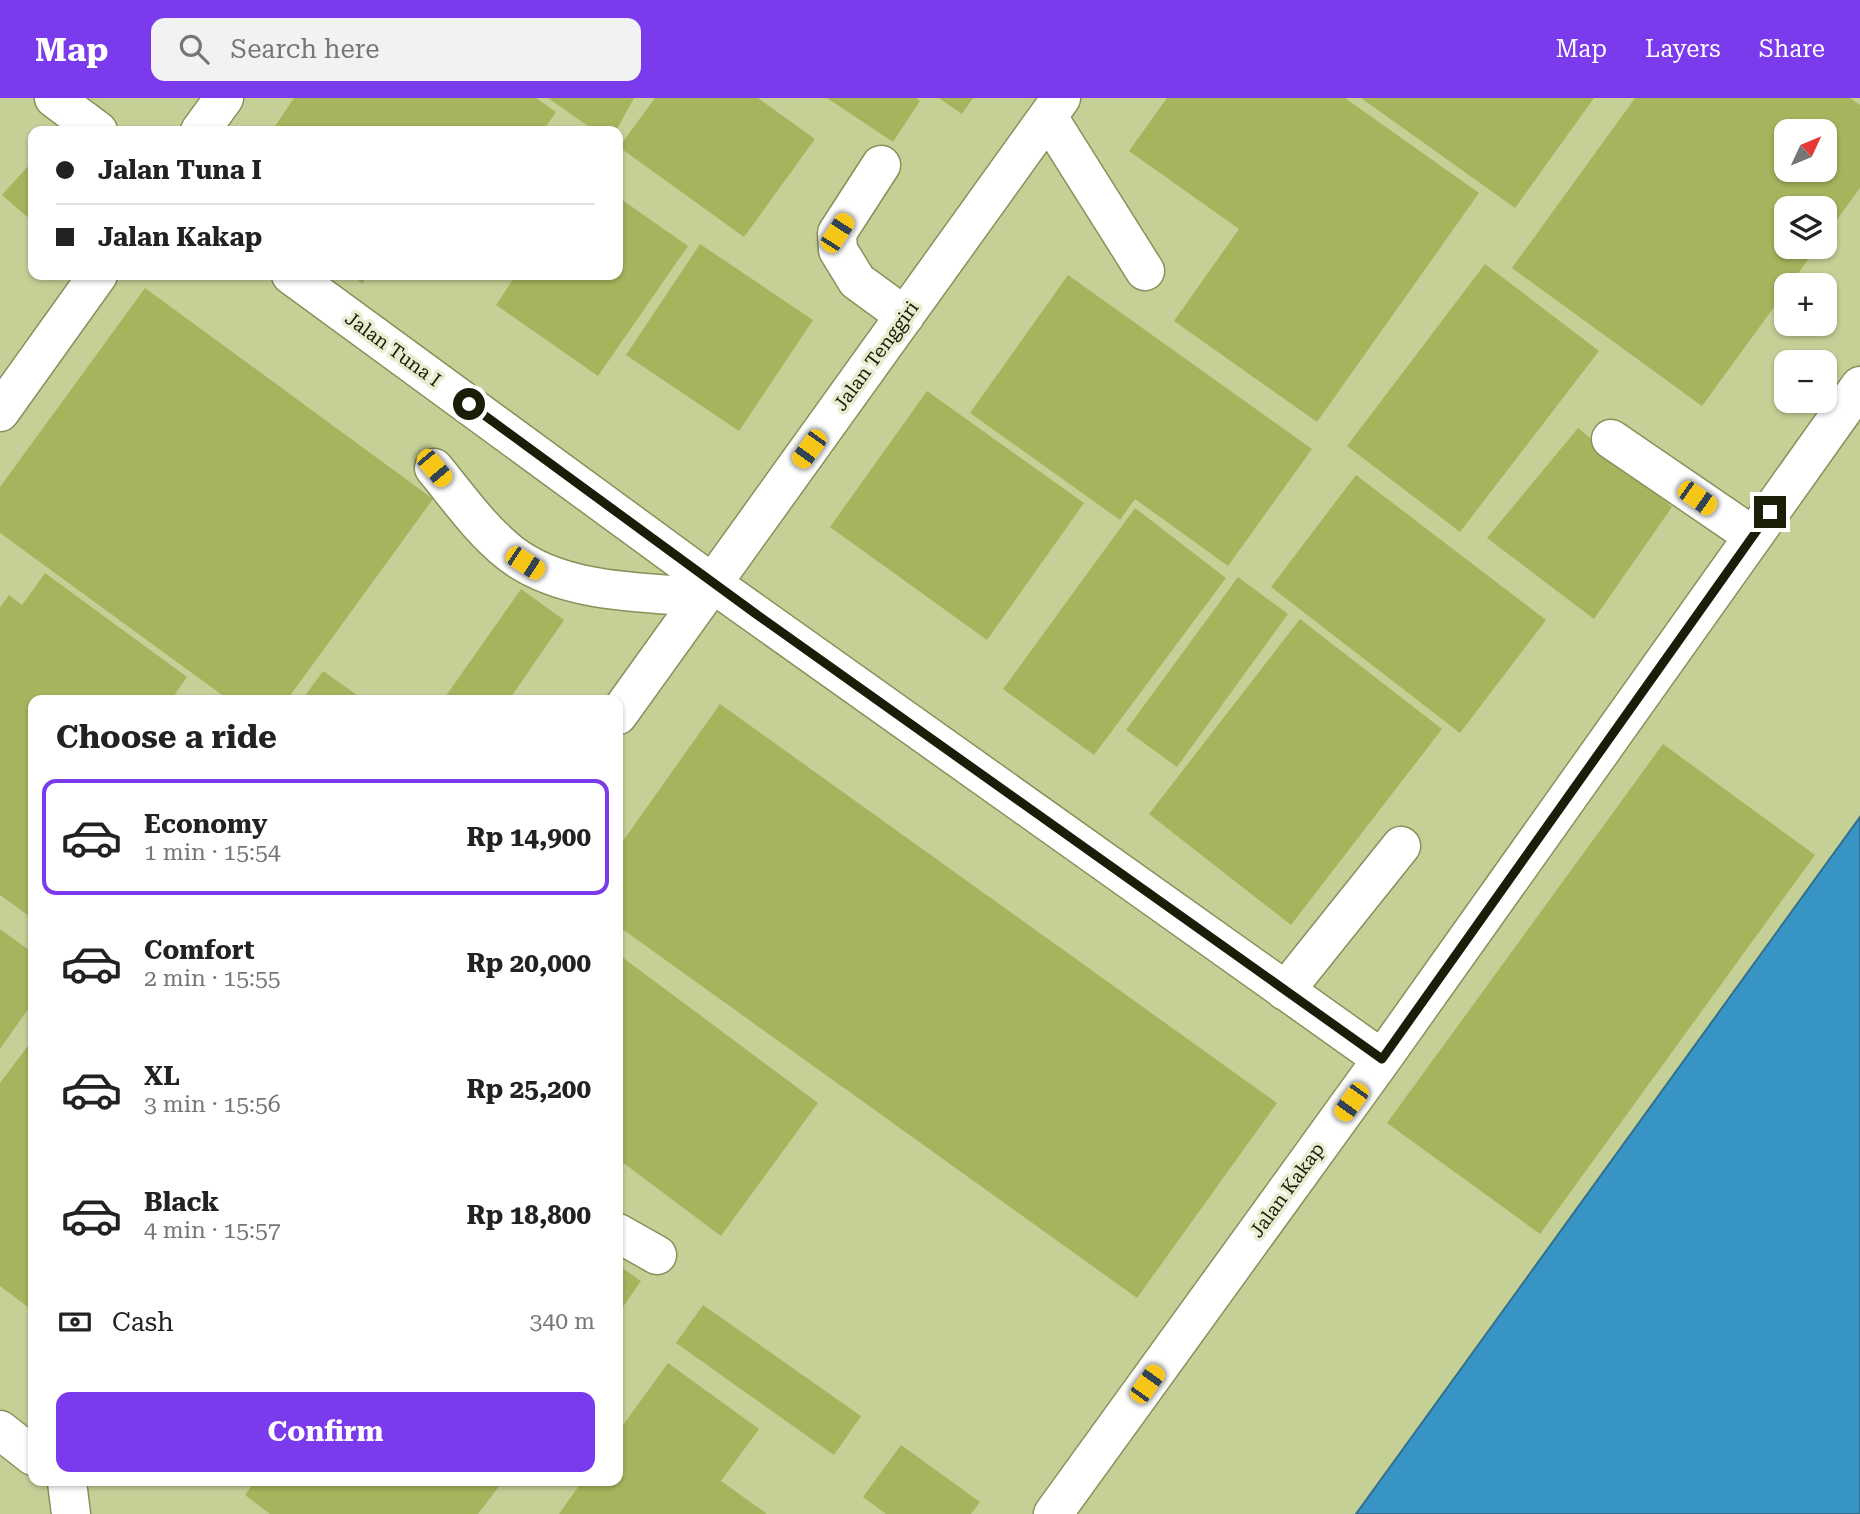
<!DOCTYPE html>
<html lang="en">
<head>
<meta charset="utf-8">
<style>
  body { margin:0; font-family:"Roboto Serif",serif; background:#f2f2f2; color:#222; height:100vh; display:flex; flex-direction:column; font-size:26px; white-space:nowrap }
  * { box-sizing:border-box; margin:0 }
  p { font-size:23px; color:#767676 }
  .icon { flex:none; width:38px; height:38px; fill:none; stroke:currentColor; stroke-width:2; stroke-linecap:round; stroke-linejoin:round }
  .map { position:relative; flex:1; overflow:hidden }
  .panel { position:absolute; left:28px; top:597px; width:595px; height:791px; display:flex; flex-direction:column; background:#fff; border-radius:14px; box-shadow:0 2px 5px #0004 }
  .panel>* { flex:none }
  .guide { position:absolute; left:28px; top:28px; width:595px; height:154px; border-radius:14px; box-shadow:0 2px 5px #0004; display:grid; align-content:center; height:154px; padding:0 28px; background:#fff }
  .needle { width:46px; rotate:46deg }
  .controls { position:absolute; left:1774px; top:21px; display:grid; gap:14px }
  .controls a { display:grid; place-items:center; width:63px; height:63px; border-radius:14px; background:#fff; box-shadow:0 2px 5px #0004; font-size:35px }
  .end { position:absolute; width:32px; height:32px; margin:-16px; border:9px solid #1a1d07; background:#fff; box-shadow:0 0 0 4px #fff }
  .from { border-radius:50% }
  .car { position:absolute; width:21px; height:42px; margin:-21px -10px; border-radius:9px; box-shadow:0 0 5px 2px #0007; background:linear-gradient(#f5c518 24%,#345 0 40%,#f5c518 0 76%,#345 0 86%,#f5c518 0) }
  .guide b { display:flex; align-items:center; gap:24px; height:66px; font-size:26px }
  .guide b+b { border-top:2px solid #e0e0e0 }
  .guide i { width:18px; height:18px; background:#222 }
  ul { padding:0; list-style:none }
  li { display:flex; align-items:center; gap:21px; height:116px; margin:0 14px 10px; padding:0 14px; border:4px solid transparent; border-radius:14px }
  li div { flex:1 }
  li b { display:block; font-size:26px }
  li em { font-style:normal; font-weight:700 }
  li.current { border-color:#7c3aed }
  li>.icon { width:63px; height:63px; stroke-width:1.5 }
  h2 { padding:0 28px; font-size:32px; line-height:84px }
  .pay { display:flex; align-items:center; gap:18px; height:77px; padding:0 28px; font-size:26px }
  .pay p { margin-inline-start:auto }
  .button { display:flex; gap:14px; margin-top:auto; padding:14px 28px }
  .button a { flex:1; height:80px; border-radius:14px; background:#7c3aed; color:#fff; font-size:28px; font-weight:700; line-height:80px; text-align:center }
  header { display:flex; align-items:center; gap:42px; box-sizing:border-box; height:98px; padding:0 35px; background:#7c3aed; color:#fff }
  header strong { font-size:33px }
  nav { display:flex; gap:38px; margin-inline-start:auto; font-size:24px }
  .search { width:490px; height:63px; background:#f2f2f2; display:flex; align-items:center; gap:18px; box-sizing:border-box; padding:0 24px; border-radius:14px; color:#767676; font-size:26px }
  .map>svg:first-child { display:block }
  .water { fill:#3994c6; stroke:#30708d; stroke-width:2 }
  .building { fill:#a7b45d; fill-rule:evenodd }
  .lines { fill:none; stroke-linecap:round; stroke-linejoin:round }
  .minor-casing { stroke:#87915a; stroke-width:41 }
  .minor { stroke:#fff; stroke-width:38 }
  .route { stroke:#1a1d07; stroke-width:9 }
  .labels { text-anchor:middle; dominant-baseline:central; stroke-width:7; stroke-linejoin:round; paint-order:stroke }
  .street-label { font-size:19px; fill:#1a1d07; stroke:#e7edd1 }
</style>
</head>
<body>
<header>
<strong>Map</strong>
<div class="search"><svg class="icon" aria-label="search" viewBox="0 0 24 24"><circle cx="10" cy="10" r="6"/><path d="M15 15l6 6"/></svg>Search here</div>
<nav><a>Map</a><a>Layers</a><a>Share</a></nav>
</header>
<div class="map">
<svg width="1860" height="1416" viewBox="0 0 1860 1416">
  <rect width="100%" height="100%" fill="#c5d097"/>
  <!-- water -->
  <path class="water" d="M 1860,719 L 1860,1416 L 1356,1416 Z"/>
  <!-- building -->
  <path class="building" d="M 294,0 L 536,0 L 556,14 L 543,33 L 282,33 L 275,28 Z
    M 548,0 L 634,0 L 616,33 L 595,33 Z
    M 655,0 L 758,0 L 815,41 L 744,139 L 619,49 Z
    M 827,0 L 916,0 L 920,3 L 893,44 Z
    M 939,0 L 973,0 L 962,16 Z
    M 1167,0 L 1345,0 L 1479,95 L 1317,324 L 1174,223 L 1239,131 L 1129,53 Z
    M 1361,0 L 1594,0 L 1515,110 Z
    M 1635,0 L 1850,0 L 1860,7 L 1860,90 L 1825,138 L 1825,110 L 1787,110 L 1787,149 L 1817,149 L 1790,187 L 1787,187 L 1787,191 L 1702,308 L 1512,170 ZM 1787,33 L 1825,33 L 1825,72 L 1787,72 Z
    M 30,66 L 33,69 L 33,124 L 2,97 Z
    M 618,99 L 688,148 L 598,278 L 496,207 L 516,177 L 618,177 Z
    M 700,146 L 813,222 L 739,333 L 626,257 Z
    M 1485,166 L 1599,253 L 1460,434 L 1347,348 Z
    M 352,177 L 369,177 L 362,186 Z
    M 1068,177 L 1312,351 L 1228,468 L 1135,401 L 1120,422 L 970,315 Z
    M 145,190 L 433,401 L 287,602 L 229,602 L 0,435 L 0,389 Z
    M 927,293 L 1084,405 L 987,542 L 830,429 Z
    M 1578,330 L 1672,409 L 1594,521 L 1487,440 Z
    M 1356,377 L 1546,522 L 1460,635 L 1271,489 Z
    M 1135,410 L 1226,480 L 1094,657 L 1003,591 Z
    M 45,475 L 187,579 L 171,602 L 33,602 L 33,821 L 0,797 L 0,509 L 9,497 L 22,507 Z
    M 1238,479 L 1288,516 L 1177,669 L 1126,632 Z
    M 521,491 L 564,522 L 509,602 L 443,602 Z
    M 1300,521 L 1442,631 L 1291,827 L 1149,716 Z
    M 323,573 L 364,602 L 302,602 Z
    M 720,606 L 1277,1005 L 1137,1200 L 618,828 L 618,750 Z
    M 1663,646 L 1815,757 L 1540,1136 L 1387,1025 Z
    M 0,831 L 33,855 L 33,904 L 0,951 Z
    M 618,856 L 818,1005 L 721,1138 L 618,1061 Z
    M 33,941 L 33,1213 L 0,1188 L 0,985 Z
    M 618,1167 L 641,1183 L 618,1216 Z
    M 703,1207 L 861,1318 L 834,1357 L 676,1245 Z
    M 668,1265 L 759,1331 L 721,1383 L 767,1416 L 559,1416 L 583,1382 L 618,1382 L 618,1334 Z
    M 901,1347 L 980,1404 L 971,1416 L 886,1416 L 863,1399 Z
    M 256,1382 L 504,1382 L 478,1416 L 270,1416 L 245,1397 Z"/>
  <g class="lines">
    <defs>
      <path id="minor" d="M 54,0 L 98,33
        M 1048,19 L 1145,173
        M 200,33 L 224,0
        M 881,67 L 837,135 L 838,152 L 857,183 L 905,218
        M 291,177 L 712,485 L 1382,961
        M 0,314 L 98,177
        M 1611,341 L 1753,438
        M 434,370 C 458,399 480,431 510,455 C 561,495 640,494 702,499
        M 618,617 L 1061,0
        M 1285,893 L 1401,748
        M 618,1135 L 657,1157
        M 0,1332 L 33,1358
        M 67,1384 L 71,1416
        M 1053,1416 L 1382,961 L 1860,288"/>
    </defs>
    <!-- minor casing -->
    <use href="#minor" class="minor-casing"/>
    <!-- minor -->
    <use href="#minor" class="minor"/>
  </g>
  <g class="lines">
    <!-- route -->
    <path class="route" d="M 469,306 L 756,516 L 1382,961 L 1770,414"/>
  </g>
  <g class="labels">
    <!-- street labels -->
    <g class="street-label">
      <text transform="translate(393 251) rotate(36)">Jalan Tuna I</text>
      <text transform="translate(876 258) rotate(-54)">Jalan Tenggiri</text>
      <text transform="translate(1287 1092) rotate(-54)">Jalan Kakap</text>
    </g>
  </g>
</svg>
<div class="controls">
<a><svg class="needle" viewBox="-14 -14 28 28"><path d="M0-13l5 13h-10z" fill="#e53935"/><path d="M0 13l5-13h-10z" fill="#767676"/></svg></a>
<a><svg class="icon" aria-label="layers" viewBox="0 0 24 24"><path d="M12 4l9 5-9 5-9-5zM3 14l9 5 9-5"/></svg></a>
<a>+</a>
<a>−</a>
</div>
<i class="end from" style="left:469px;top:306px"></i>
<i class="end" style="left:1770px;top:414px"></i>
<i class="car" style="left:837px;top:135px;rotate:33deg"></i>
<i class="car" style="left:809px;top:351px;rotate:216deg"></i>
<i class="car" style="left:434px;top:370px;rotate:140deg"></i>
<i class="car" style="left:1697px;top:400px;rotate:125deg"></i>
<i class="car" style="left:525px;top:465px;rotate:123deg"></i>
<i class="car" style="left:1351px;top:1004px;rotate:216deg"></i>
<i class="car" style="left:1147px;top:1286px;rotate:36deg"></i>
<div class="guide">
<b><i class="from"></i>Jalan Tuna I</b>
<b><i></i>Jalan Kakap</b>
</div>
<section class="panel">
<h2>Choose a ride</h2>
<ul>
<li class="current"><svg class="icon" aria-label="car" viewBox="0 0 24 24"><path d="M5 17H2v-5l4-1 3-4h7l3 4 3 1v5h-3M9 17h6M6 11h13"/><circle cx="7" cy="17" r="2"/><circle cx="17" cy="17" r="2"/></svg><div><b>Economy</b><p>1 min · 15:54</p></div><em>Rp 14,900</em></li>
<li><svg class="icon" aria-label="car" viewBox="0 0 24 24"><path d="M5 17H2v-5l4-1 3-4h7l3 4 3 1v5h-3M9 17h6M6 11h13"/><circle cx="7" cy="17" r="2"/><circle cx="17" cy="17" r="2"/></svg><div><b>Comfort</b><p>2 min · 15:55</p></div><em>Rp 20,000</em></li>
<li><svg class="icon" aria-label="car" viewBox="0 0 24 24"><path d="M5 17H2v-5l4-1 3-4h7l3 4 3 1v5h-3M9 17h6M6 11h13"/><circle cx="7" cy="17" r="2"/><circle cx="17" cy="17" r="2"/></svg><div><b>XL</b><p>3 min · 15:56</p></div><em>Rp 25,200</em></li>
<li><svg class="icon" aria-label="car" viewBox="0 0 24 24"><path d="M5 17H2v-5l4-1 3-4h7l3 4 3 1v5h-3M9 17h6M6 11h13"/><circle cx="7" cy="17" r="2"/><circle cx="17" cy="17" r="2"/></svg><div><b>Black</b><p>4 min · 15:57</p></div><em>Rp 18,800</em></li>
</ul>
<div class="pay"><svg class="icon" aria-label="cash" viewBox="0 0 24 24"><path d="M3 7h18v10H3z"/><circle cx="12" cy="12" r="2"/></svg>Cash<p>340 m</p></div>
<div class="button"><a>Confirm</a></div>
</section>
</div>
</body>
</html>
